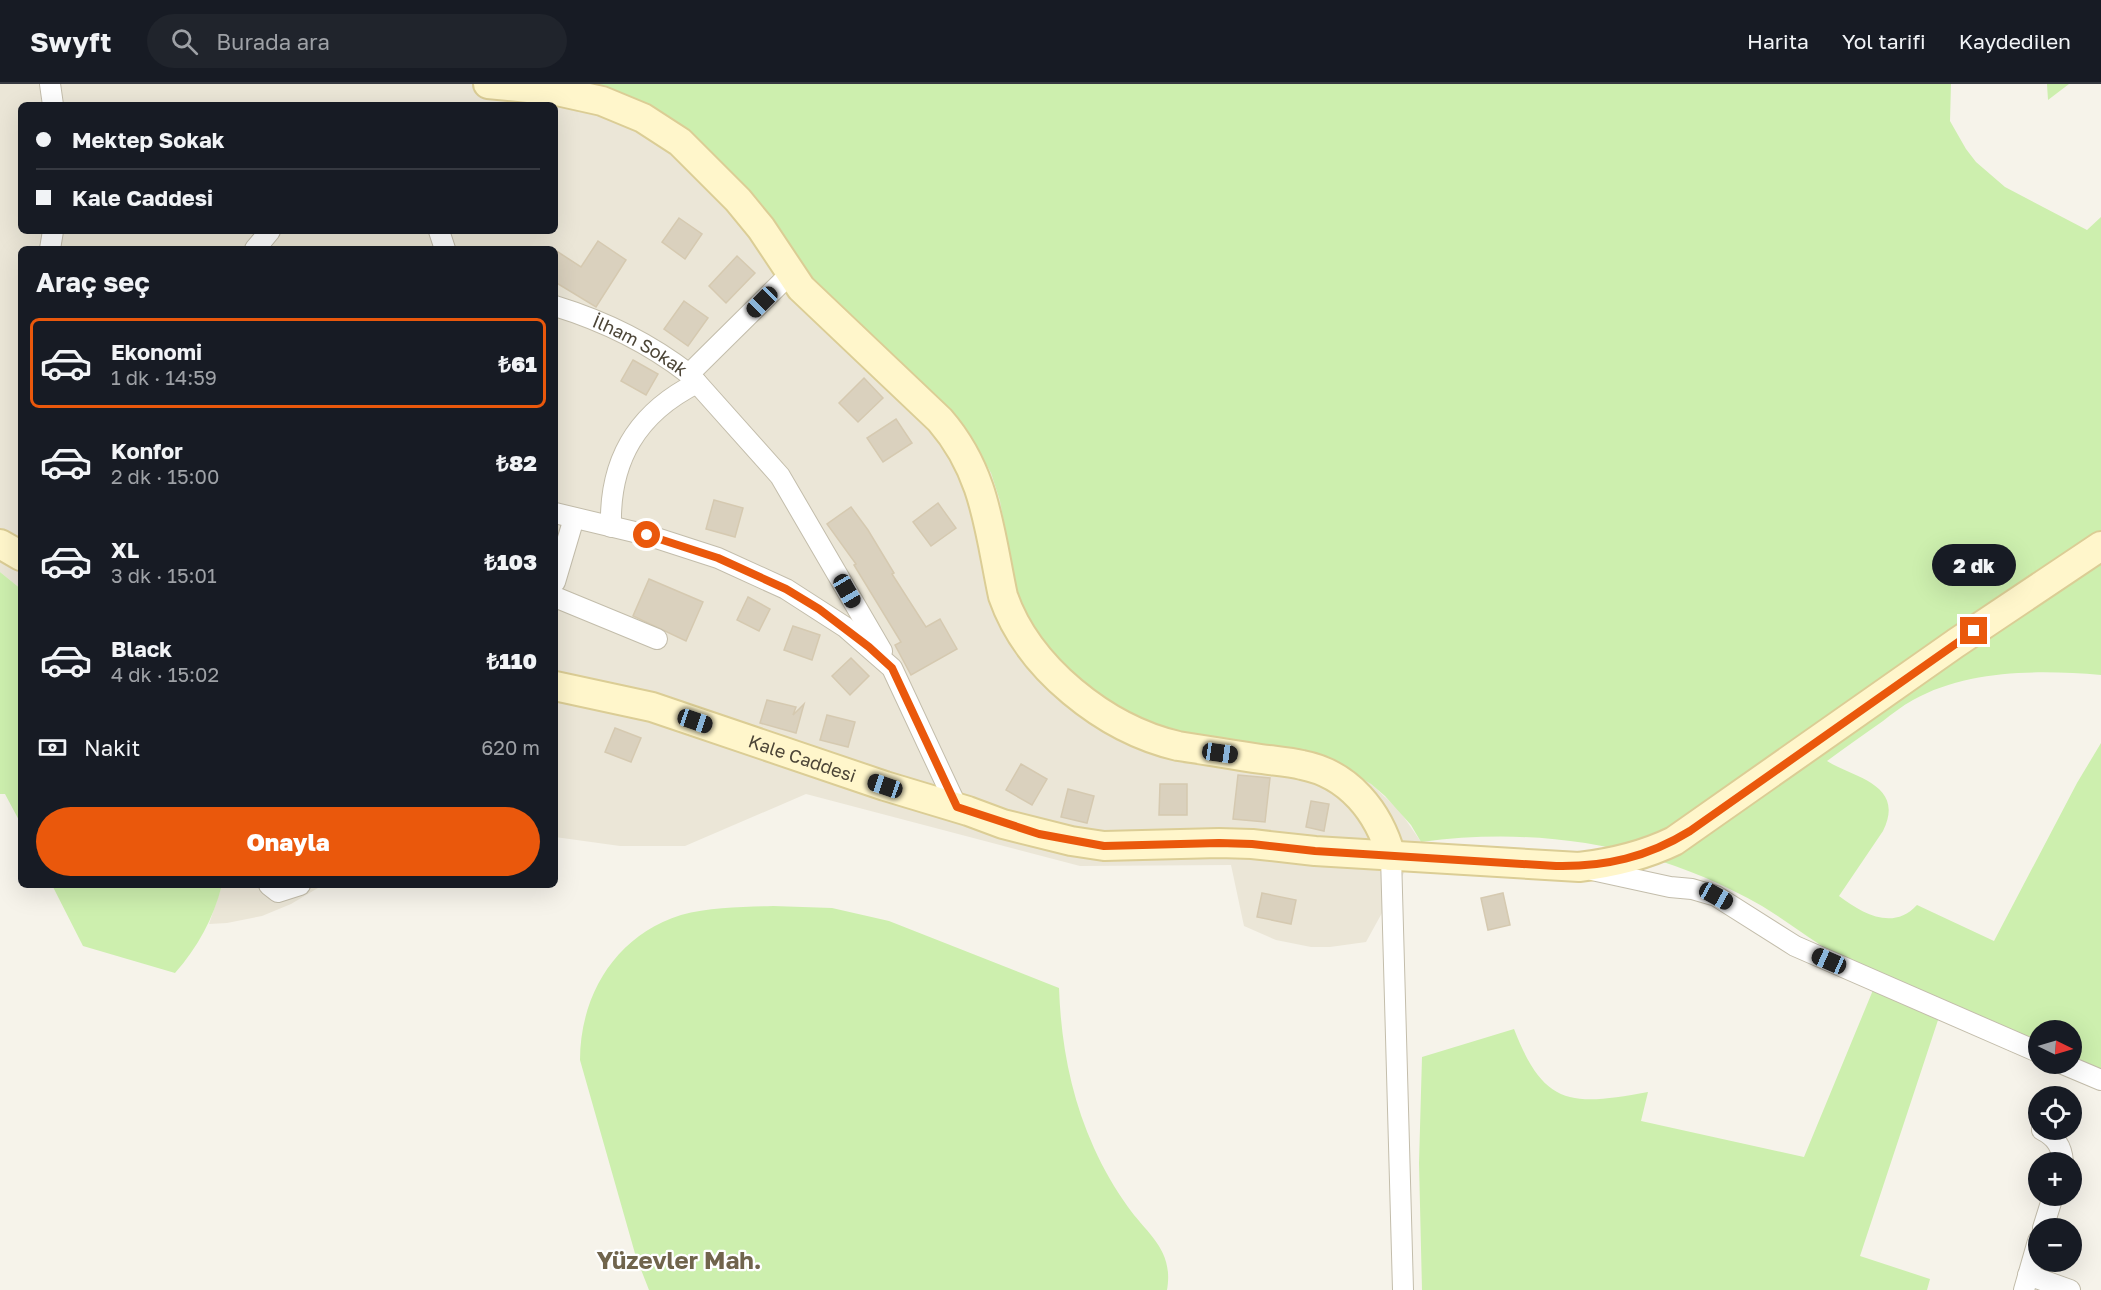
<!DOCTYPE html>
<html lang="tr">
<head>
<meta charset="utf-8">
<style>
  body { margin:0; font-family:"Golos Text",sans-serif; background:#20242c; color:#f1f3f6; height:100vh; display:flex; flex-direction:column; font-size:22px; white-space:nowrap }
  * { box-sizing:border-box; margin:0 }
  p { font-size:20px; color:#9ea1a6 }
  .icon { flex:none; width:33px; height:33px; fill:none; stroke:currentColor; stroke-width:2; stroke-linecap:round; stroke-linejoin:round }
  .map { position:relative; flex:1; overflow:hidden }
  .drawer { position:absolute; left:18px; top:162px; width:540px; height:642px; display:flex; flex-direction:column; background:#171b24; border-radius:9px; box-shadow:0 6px 24px #0002 }
  .drawer>* { flex:none }
  .hud { position:absolute; left:18px; top:18px; width:540px; height:132px; border-radius:9px; box-shadow:0 6px 24px #0002; display:grid; align-content:center; height:132px; padding:0 18px; background:#171b24 }
  .needle { width:39px; rotate:95deg }
  .controls { position:absolute; left:2028px; top:936px; display:grid; gap:12px }
  .controls a { display:grid; place-items:center; width:54px; height:54px; border-radius:50%; background:#171b24; box-shadow:0 6px 24px #0002; font-size:30px }
  .end { position:absolute; width:27px; height:27px; margin:-14px; border:8px solid #ea580c; background:#fff; box-shadow:0 0 0 3px #fff }
  .from { border-radius:50% }
  .bubble { position:absolute; height:42px; border-radius:21px; background:#171b24; box-shadow:0 6px 24px #0002; font-size:20px; font-weight:800; line-height:42px; text-align:center }
  .car { position:absolute; width:18px; height:36px; margin:-18px -9px; border-radius:8px; box-shadow:0 0 4px 2px #0007; background:linear-gradient(#222 24%,#8ab4d8 0 40%,#222 0 76%,#8ab4d8 0 86%,#222 0) }
  .hud b { display:flex; align-items:center; gap:21px; height:57px; font-size:22px }
  .hud b+b { border-top:2px solid #363941 }
  .hud i { width:15px; height:15px; background:#f1f3f6 }
  ul { padding:0; list-style:none }
  li { display:flex; align-items:center; gap:18px; height:90px; margin:0 12px 9px; padding:0 6px; border:3px solid transparent; border-radius:9px }
  li div { flex:1 }
  li b { display:block; font-size:22px }
  li em { font-style:normal; font-weight:800 }
  li.on { border-color:#ea580c }
  li>.icon { width:54px; height:54px; stroke-width:1.5 }
  h2 { padding:0 18px; font-size:27px; line-height:72px }
  .pay { display:flex; align-items:center; gap:15px; height:66px; padding:0 18px; font-size:22px }
  .pay p { margin-inline-start:auto }
  .cta { display:flex; gap:12px; margin-top:auto; padding:12px 18px }
  .cta a { flex:1; height:69px; border-radius:36px; background:#ea580c; color:#fff; font-size:24px; font-weight:800; line-height:69px; text-align:center }
  header { display:flex; align-items:center; gap:36px; box-sizing:border-box; height:84px; padding:0 30px; background:#171b24; border-bottom:2px solid #363941 }
  header strong { font-size:28px }
  nav { display:flex; gap:33px; margin-inline-start:auto; font-size:21px }
  .search { width:420px; height:54px; background:#20242c; display:flex; align-items:center; gap:15px; box-sizing:border-box; padding:0 21px; border-radius:33px; color:#9ea1a6; font-size:22px }
  .map>svg:first-child { display:block }
  .residential { fill:#ebe6d7; fill-rule:evenodd }
  .green { fill:#cdefae }
  .building { fill:#dad1be; stroke:#d5c9b0; stroke-width:1.5 }
  .lines { fill:none; stroke-linecap:round; stroke-linejoin:round }
  .street-casing { stroke:#c3bdab; stroke-width:22 }
  .secondary-casing { stroke:#dbcd95; stroke-width:32 }
  .street { stroke:#fff; stroke-width:20 }
  .secondary { stroke:#fff6cb; stroke-width:28 }
  .route { stroke:#ea580c; stroke-width:8 }
  .labels { text-anchor:middle; dominant-baseline:central; stroke-width:4.5; stroke-linejoin:round; paint-order:stroke }
  .street-label { font-size:18px; fill:#4c4537; stroke:#fff }
  .district-label { font-size:24px; font-weight:bold; fill:#70644c; stroke:#fff }
</style>
</head>
<body>
<header>
<strong>Swyft</strong>
<div class="search"><svg class="icon" aria-label="search" viewBox="0 0 24 24"><circle cx="10" cy="10" r="6"/><path d="M15 15l6 6"/></svg>Burada ara</div>
<nav><a>Harita</a><a>Yol tarifi</a><a>Kaydedilen</a></nav>
</header>
<div class="map">
<svg width="2101" height="1206" viewBox="0 0 2101 1206">
  <rect width="100%" height="100%" fill="#f6f3ea"/>
  <!-- residential -->
  <path class="residential" d="M 0,0 L 568,0 L 606,6 L 915,293 L 975,361 L 991,389 L 1000,417 L 1371,700 L 1399,726 L 1421,758 L 1366,858 L 1330,863 L 1311,863 L 1276,856 L 1244,842 L 1231,781 L 1080,782 L 806,710 L 685,762 L 620,762 L 555,753 L 555,165 L 21,165 L 21,505 L 0,488 ZM 21,21 L 555,21 L 555,147 L 21,147 Z
    M 222,801 L 323,801 L 291,820 L 262,832 L 227,839 L 209,840 Z"/>
  <!-- green -->
  <path class="green" d="M 568,0 L 1951,0 L 1950,37 L 1966,65 L 1976,78 L 2005,103 L 2087,146 L 2101,133 L 2101,591 C 2040,586 1968,585 1913,616 C 1902,622 1892,630 1883,637 C 1864,650 1845,664 1827,677 C 1854,694 1906,700 1883,747 L 1839,812 C 1863,830 1893,847 1917,821 L 1994,857 L 2077,699 L 2101,659 L 2101,991 L 2072,977 L 2072,946 L 2038,946 L 2038,963 L 1943,921 L 1860,1172 L 1930,1195 L 1927,1206 L 1422,1206 L 1419,1079 L 1422,973 L 1514,945 C 1544,1023 1572,1022 1648,1008 L 1641,1037 L 1804,1073 L 1878,894 C 1858,884 1838,873 1819,860 C 1800,848 1782,834 1762,822 C 1655,761 1542,742 1421,758 L 1411,741 L 1385,712 L 1371,700 L 1341,682 L 1183,653 L 1132,632 L 1084,600 L 1041,557 L 1019,519 L 1000,417 L 991,389 L 975,361 L 940,320 L 890,268 L 817,208 L 758,121 Z
    M 2047,0 L 2069,0 L 2048,16 Z
    M 0,488 L 21,505 L 21,740 L 5,710 L 0,710 Z
    M 52,801 L 222,801 C 213,835 198,863 175,889 L 83,862 Z
    M 773,822 L 832,824 L 889,837 L 1059,904 C 1061,960 1071,1013 1094,1064 C 1103,1084 1115,1105 1128,1123 C 1148,1151 1174,1166 1167,1206 L 649,1206 L 636,1173 L 580,976 C 580,911 616,851 681,831 C 710,823 743,823 773,822 Z"/>
  <!-- building -->
  <path class="building" d="M 679,134 L 702,150 L 685,175 L 662,158 Z
    M 598,157 L 626,176 L 596,223 L 555,198 L 555,166 L 581,183 Z
    M 737,172 L 755,189 L 726,219 L 709,202 Z
    M 684,217 L 708,234 L 688,262 L 664,245 Z
    M 633,276 L 658,290 L 646,311 L 621,297 Z
    M 864,294 L 883,314 L 858,338 L 839,319 Z
    M 896,335 L 912,359 L 883,378 L 867,354 Z
    M 714,416 L 743,424 L 735,453 L 706,445 Z
    M 938,419 L 956,444 L 931,462 L 913,438 Z
    M 851,423 L 868,446 L 894,489 L 892,490 L 926,543 L 940,535 L 957,565 L 911,591 L 895,561 L 901,558 L 854,481 L 856,480 L 827,440 Z
    M 649,495 L 703,518 L 686,557 L 633,532 Z
    M 748,513 L 770,525 L 759,547 L 737,536 Z
    M 793,542 L 820,551 L 812,576 L 784,566 Z
    M 851,574 L 869,592 L 850,611 L 832,592 Z
    M 767,616 L 796,623 L 793,631 L 804,620 L 796,649 L 760,639 Z
    M 827,631 L 855,638 L 848,663 L 820,656 Z
    M 615,644 L 641,654 L 631,678 L 605,668 Z
    M 1021,680 L 1047,695 L 1032,721 L 1006,706 Z
    M 1238,691 L 1270,694 L 1265,738 L 1233,735 Z
    M 1160,700 L 1187,700 L 1187,731 L 1159,731 Z
    M 1068,705 L 1094,712 L 1087,739 L 1061,733 Z
    M 1311,717 L 1329,720 L 1324,747 L 1306,743 Z
    M 1262,809 L 1296,816 L 1291,840 L 1257,833 Z
    M 1503,809 L 1510,841 L 1488,846 L 1481,814 Z"/>
  <g class="lines">
    <defs>
      <g id="street">
        <path d="M 50,0 L 53,21"/>
        <path d="M 439,147 L 445,165"/>
        <path d="M 50,165 L 53,147"/>
        <path d="M 255,165 L 270,147"/>
        <path id="s1" d="M 555,222 C 604,237 649,259 689,290 L 791,189"/>
        <path d="M 689,290 L 780,392 L 882,567"/>
        <path d="M 555,429 L 647,451 L 718,474 L 786,505 L 845,543 L 892,584 L 957,723"/>
        <path d="M 611,443 C 609,376 637,329 697,299"/>
        <path d="M 555,498 L 574,434"/>
        <path d="M 555,513 L 657,555"/>
        <path d="M 1391,772 L 1403,1206"/>
        <path d="M 1592,786 L 1670,803 L 1692,805 L 1716,812 L 1795,862 L 2038,968"/>
        <path d="M 269,801 L 278,808 L 300,801"/>
        <path d="M 2063,980 L 2101,996"/>
        <path d="M 2042,1046 C 2056,1053 2062,1063 2063,1078"/>
        <path d="M 2043,1144 L 2053,1112"/>
        <path d="M 2028,1191 L 2070,1206"/>
        <path d="M 2024,1206 L 2038,1157"/>
      </g>
      <g id="secondary">
        <path d="M 488,0 L 557,7 L 602,17 L 643,34 L 680,58 L 738,116 L 761,144 L 801,204 L 940,336 C 986,389 989,446 1003,512 C 1028,584 1105,645 1178,662 C 1206,666 1233,671 1261,675 C 1275,677 1289,678 1302,681 C 1349,690 1379,728 1391,772"/>
        <path d="M 0,460 L 21,472"/>
        <path id="s2" d="M 555,602 L 652,623 L 885,702 L 968,727 L 1003,740 L 1071,757 L 1104,762 L 1219,759 L 1252,760 L 1315,767 L 1579,783 C 1613,779 1643,772 1674,757 L 1956,559 L 2101,462"/>
      </g>
    </defs>
    <!-- street casing -->
    <use href="#street" class="street-casing"/>
    <!-- secondary casing -->
    <use href="#secondary" class="secondary-casing"/>
    <!-- street -->
    <use href="#street" class="street"/>
    <!-- secondary -->
    <use href="#secondary" class="secondary"/>
  </g>
  <g class="lines">
    <!-- route -->
    <path class="route" d="M 647,451 L 718,474 L 786,505 L 819,525 L 869,563 L 892,584 L 957,723 L 1039,750 L 1104,762 L 1219,759 L 1252,760 L 1315,767 L 1556,782 C 1605,783 1648,773 1690,747 L 1974,547"/>
  </g>
  <g class="labels">
    <!-- street labels -->
    <g class="street-label">
      <text stroke="none"><textPath href="#s1" startOffset="94">İlham Sokak</textPath></text>
      <text stroke="none"><textPath href="#s2" startOffset="258">Kale Caddesi</textPath></text>
    </g>
    <!-- district labels -->
    <g class="district-label">
      <text x="679" y="1175">Yüzevler Mah.</text>
    </g>
  </g>
</svg>
<div class="controls">
<a><svg class="needle" viewBox="-14 -14 28 28"><path d="M0-13l5 13h-10z" fill="#e53935"/><path d="M0 13l5-13h-10z" fill="#9ea1a6"/></svg></a>
<a><svg class="icon" aria-label="locate" viewBox="0 0 24 24"><circle cx="12" cy="12" r="6"/><path d="M12 2v4M12 18v4M2 12h4M18 12h4"/></svg></a>
<a>+</a>
<a>−</a>
</div>
<i class="end from" style="left:647px;top:451px"></i>
<i class="end" style="left:1974px;top:547px"></i>
<div class="bubble" style="left:1932px;top:460px;width:84px">2 dk</div>
<i class="car" style="left:762px;top:218px;rotate:225deg"></i>
<i class="car" style="left:847px;top:507px;rotate:150deg"></i>
<i class="car" style="left:695px;top:637px;rotate:109deg"></i>
<i class="car" style="left:1220px;top:669px;rotate:98deg"></i>
<i class="car" style="left:885px;top:702px;rotate:289deg"></i>
<i class="car" style="left:1716px;top:812px;rotate:119deg"></i>
<i class="car" style="left:1829px;top:877px;rotate:294deg"></i>
<div class="hud">
<b><i class="from"></i>Mektep Sokak</b>
<b><i></i>Kale Caddesi</b>
</div>
<section class="drawer">
<h2>Araç seç</h2>
<ul>
<li class="on"><svg class="icon" aria-label="car" viewBox="0 0 24 24"><path d="M5 17H2v-5l4-1 3-4h7l3 4 3 1v5h-3M9 17h6M6 11h13"/><circle cx="7" cy="17" r="2"/><circle cx="17" cy="17" r="2"/></svg><div><b>Ekonomi</b><p>1 dk · 14:59</p></div><em>₺61</em></li>
<li><svg class="icon" aria-label="car" viewBox="0 0 24 24"><path d="M5 17H2v-5l4-1 3-4h7l3 4 3 1v5h-3M9 17h6M6 11h13"/><circle cx="7" cy="17" r="2"/><circle cx="17" cy="17" r="2"/></svg><div><b>Konfor</b><p>2 dk · 15:00</p></div><em>₺82</em></li>
<li><svg class="icon" aria-label="car" viewBox="0 0 24 24"><path d="M5 17H2v-5l4-1 3-4h7l3 4 3 1v5h-3M9 17h6M6 11h13"/><circle cx="7" cy="17" r="2"/><circle cx="17" cy="17" r="2"/></svg><div><b>XL</b><p>3 dk · 15:01</p></div><em>₺103</em></li>
<li><svg class="icon" aria-label="car" viewBox="0 0 24 24"><path d="M5 17H2v-5l4-1 3-4h7l3 4 3 1v5h-3M9 17h6M6 11h13"/><circle cx="7" cy="17" r="2"/><circle cx="17" cy="17" r="2"/></svg><div><b>Black</b><p>4 dk · 15:02</p></div><em>₺110</em></li>
</ul>
<div class="pay"><svg class="icon" aria-label="cash" viewBox="0 0 24 24"><path d="M3 7h18v10H3z"/><circle cx="12" cy="12" r="2"/></svg>Nakit<p>620 m</p></div>
<div class="cta"><a>Onayla</a></div>
</section>
</div>
</body>
</html>
